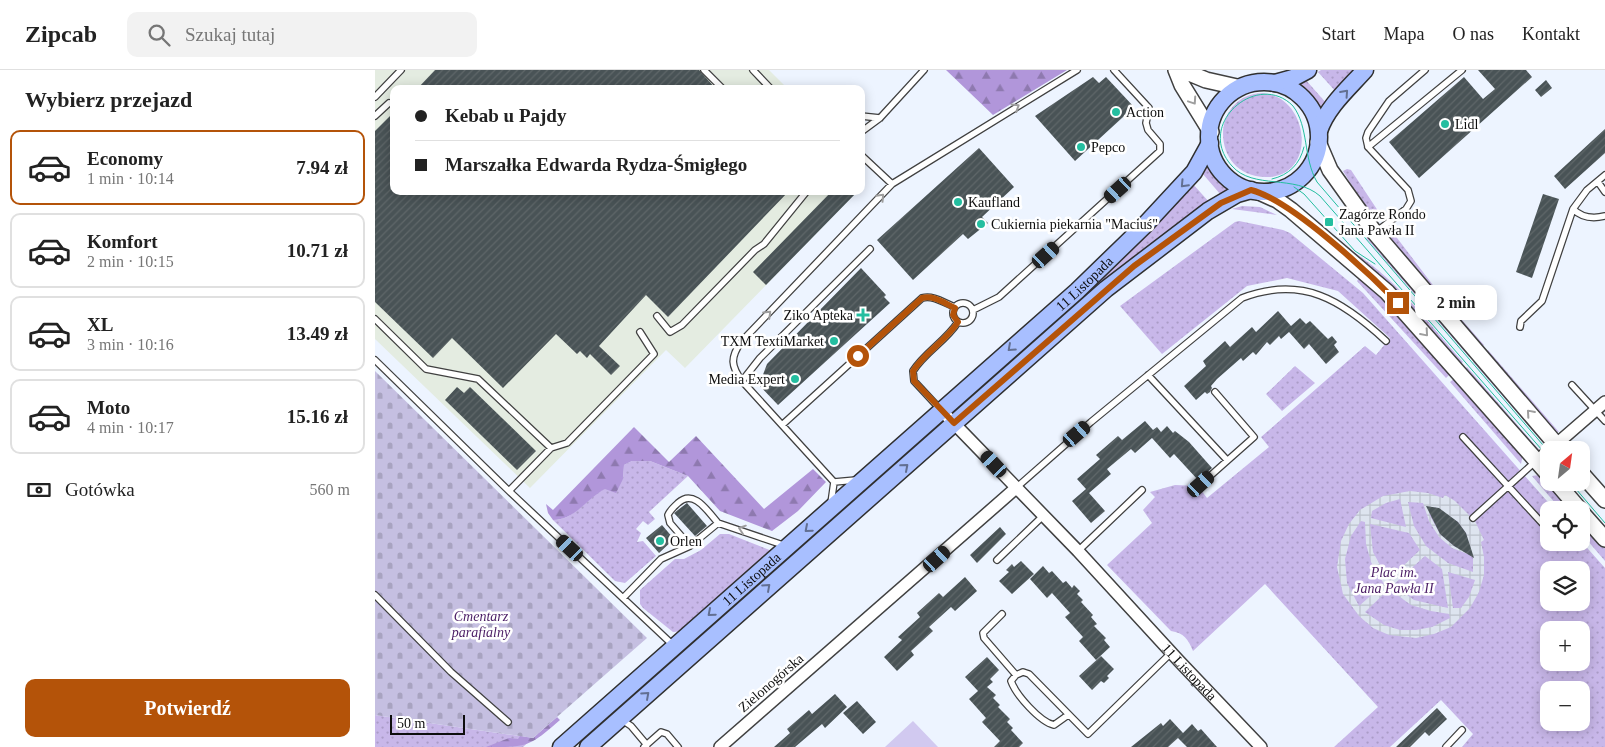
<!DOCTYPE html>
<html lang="pl">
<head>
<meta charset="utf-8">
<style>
  body { margin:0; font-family:Georgia,serif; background:#f2f2f2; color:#222; height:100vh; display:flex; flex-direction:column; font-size:19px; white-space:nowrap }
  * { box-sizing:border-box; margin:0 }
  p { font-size:16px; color:#767676 }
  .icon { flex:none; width:28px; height:28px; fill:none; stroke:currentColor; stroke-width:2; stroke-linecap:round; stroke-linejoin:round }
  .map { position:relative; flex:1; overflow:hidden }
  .sheet { display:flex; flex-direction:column; background:#fff; width:375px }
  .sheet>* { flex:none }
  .hud { position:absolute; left:15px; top:15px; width:475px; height:110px; border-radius:10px; box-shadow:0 2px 12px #0003; display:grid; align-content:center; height:110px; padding:0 25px; background:#fff }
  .needle { width:32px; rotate:29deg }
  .buttons { position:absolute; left:1165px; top:371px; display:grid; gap:10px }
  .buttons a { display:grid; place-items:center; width:50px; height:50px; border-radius:10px; background:#fff; box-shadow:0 2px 12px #0003; font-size:25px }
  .scale { position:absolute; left:15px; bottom:12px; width:75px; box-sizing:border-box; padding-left:5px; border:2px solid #0d0d0d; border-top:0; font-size:14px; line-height:18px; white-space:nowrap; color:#0d0d0d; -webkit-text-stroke:4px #fff; paint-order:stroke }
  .end { position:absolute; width:22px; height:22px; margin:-11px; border:6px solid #b45309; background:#fff; box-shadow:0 0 0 2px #fff }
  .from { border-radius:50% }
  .bubble { position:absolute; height:35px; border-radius:10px; background:#fff; box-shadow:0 2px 12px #0003; font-size:16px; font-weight:600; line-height:35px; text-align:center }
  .car { position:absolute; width:15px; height:30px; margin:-15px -8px; border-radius:6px; box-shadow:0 0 4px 1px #0007; background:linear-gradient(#222 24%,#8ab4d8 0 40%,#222 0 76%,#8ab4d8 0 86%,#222 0) }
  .hud b { display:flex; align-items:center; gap:18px; height:48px; font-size:19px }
  .hud b+b { border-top:1px solid #e0e0e0 }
  .hud i { width:12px; height:12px; background:#222 }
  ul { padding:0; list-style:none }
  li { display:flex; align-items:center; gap:15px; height:75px; margin:0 10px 8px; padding:0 15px; border:2px solid #e0e0e0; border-radius:10px }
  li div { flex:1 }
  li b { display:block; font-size:19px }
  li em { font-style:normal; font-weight:600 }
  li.on { border-color:#b45309 }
  li>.icon { width:45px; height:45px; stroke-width:1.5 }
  h2 { padding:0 25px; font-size:22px; line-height:60px }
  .pay { display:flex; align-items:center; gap:12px; height:55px; padding:0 25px; font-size:19px }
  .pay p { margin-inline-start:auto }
  .action { display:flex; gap:10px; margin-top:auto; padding:10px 25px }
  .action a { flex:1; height:58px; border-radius:10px; background:#b45309; color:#fff; font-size:20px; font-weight:600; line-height:58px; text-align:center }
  header { display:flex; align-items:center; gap:30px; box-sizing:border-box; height:70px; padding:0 25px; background:#fff; border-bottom:1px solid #e0e0e0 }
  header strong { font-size:24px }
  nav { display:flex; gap:28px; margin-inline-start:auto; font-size:18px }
  .search { width:350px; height:45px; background:#f2f2f2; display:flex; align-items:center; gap:12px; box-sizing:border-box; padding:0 18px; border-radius:10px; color:#767676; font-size:19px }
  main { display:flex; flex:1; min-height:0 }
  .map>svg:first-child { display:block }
  .industrial { fill:#e4ece1 }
  .grass { fill:url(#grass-dots); fill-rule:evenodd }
  .forest { fill:url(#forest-firs) }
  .cemetery { fill:url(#cemetery-stones) }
  .pitch { fill:#d1c9f0 }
  .plaza { fill:url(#plaza-grid); fill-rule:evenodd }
  .building { fill:url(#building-hatch) }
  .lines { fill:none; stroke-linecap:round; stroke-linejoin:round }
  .service-casing { stroke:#404040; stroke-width:8 }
  .minor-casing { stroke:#404040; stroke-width:14 }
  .tertiary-casing { stroke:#404040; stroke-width:18 }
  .secondary-casing { stroke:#2f2f2f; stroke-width:19 }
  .service { stroke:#fff; stroke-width:5.5 }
  .minor { stroke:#fff; stroke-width:11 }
  .tertiary { stroke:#fff; stroke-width:15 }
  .secondary { stroke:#a8bfff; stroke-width:16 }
  .tram { stroke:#24bea0; stroke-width:1 }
  .oneway { stroke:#626f92 }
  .oneway2 { stroke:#9e9e9e }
  .route { stroke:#b45309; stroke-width:6 }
  .poi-dot { fill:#24bea0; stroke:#fff; stroke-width:2 }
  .labels { text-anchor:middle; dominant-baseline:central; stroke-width:5; stroke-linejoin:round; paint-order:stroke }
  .poi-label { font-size:14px; fill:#0d0d0d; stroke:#fff; text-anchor:start }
  .street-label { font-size:14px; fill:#0d0d0d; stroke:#fff }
  .park-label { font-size:14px; font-style:italic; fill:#4b1d65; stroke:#fff }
</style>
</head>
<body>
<header>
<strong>Zipcab</strong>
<div class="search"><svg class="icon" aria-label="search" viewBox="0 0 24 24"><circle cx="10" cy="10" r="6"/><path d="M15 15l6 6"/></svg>Szukaj tutaj</div>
<nav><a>Start</a><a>Mapa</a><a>O nas</a><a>Kontakt</a></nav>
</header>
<main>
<section class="sheet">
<h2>Wybierz przejazd</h2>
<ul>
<li class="on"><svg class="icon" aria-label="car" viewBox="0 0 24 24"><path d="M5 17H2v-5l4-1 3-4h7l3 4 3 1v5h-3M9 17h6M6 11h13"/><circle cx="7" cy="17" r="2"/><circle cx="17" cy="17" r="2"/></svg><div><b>Economy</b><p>1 min · 10:14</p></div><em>7.94 zł</em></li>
<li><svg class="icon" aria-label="car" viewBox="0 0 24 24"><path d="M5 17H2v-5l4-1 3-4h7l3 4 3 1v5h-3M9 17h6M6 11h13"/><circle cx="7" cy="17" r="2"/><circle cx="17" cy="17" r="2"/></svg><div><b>Komfort</b><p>2 min · 10:15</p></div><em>10.71 zł</em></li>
<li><svg class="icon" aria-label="car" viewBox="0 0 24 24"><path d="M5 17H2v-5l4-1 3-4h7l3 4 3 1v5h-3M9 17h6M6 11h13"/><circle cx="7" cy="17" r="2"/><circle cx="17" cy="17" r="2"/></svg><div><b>XL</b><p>3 min · 10:16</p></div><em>13.49 zł</em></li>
<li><svg class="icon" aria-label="car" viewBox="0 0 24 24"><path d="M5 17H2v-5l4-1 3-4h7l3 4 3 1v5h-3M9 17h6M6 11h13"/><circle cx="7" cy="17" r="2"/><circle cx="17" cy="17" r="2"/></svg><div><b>Moto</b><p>4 min · 10:17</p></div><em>15.16 zł</em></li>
</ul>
<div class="pay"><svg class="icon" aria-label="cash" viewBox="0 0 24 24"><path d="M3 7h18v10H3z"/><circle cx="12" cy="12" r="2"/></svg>Gotówka<p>560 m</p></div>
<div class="action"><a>Potwierdź</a></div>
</section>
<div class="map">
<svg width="1230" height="677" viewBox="0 0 1230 677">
  <defs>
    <pattern id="grass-dots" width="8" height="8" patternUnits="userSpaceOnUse" patternTransform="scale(1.25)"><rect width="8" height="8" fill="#c8b7e9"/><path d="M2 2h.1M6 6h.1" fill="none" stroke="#ab9cc7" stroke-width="1.8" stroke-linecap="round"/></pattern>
    <pattern id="forest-firs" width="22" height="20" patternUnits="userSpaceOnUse" patternTransform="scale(1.25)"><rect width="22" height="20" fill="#b196da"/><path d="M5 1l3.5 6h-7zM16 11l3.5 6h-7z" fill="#8e79af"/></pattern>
    <pattern id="cemetery-stones" width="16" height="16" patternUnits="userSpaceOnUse" patternTransform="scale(1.25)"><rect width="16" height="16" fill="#c5bfe1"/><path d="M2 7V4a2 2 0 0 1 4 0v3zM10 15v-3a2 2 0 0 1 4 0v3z" fill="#a8a3c0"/></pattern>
    <pattern id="plaza-grid" width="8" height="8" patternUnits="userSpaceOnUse" patternTransform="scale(1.25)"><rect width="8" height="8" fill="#dde4ef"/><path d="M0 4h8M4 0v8" fill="none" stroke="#bcc2cc"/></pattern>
    <pattern id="building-hatch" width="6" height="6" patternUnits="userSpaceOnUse" patternTransform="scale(1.25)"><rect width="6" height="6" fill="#495356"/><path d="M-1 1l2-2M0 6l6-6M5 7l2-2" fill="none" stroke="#5f6769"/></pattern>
  </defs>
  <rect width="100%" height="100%" fill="#edf4ff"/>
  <!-- industrial -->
  <path class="industrial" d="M 0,0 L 394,0 L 413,19 L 19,19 L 19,121 L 483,121 L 310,298 L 291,280 L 155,418 L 0,269 Z"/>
  <!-- grass -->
  <path class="grass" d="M 946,0 L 982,0 L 962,23 L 943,2 Z
    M 930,9 L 952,34 L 944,42 L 936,28 L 920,15 Z
    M 887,23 C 934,26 943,104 894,107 C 835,110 833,25 887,23 Z
    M 834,93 L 844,107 L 857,118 L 846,125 L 827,103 Z
    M 972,99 L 976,100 L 1009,150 C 991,145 978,116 968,101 Z
    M 817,113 L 835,133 L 596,332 L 593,328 L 654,274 Z
    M 867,136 L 885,137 L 902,145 L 857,139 Z
    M 864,151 L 908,160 L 915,163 L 988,223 L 1180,440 L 1174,440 L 1174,472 L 1206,472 L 1206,471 L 1230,498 L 1230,677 L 1087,677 L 1098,664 L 1066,630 L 1015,677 L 959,677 L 1003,637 L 890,514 L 818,581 C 813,569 809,563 796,561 L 732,495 L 777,453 L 768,440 L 780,427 L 775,422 L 800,415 L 823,416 L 832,428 L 894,377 L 886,367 L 990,276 L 1001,285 L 1015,268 L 963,221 L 912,208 L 872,216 L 787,284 L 745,236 L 860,152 ZM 1174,500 L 1206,500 L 1206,532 L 1174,532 ZM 1174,560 L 1206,560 L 1206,592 L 1174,592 ZM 1174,620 L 1206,620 L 1206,652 L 1174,652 Z
    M 1016,160 L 1067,227 L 1109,275 L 1105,278 L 1015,169 Z
    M 994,167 L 1097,285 L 1094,287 L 991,168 Z
    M 977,181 C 1022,209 1053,253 1088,292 L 1084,295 L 976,183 Z
    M 984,208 L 1007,227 L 1077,302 L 1071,308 L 982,211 Z
    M 1113,280 L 1184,362 L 1178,361 L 1109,284 Z
    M 1101,290 L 1171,374 L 1170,375 L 1098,292 Z
    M 920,296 L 940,313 L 907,341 L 891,324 Z
    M 1092,297 L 1165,381 L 1162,382 L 1089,300 Z
    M 1081,307 L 1148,384 L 1146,394 L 1075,312 Z
    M 257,391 L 275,391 L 313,406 L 274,442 L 280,449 L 273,455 L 268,451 L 261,459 L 266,463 L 262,472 L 268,471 L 281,486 L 250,513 L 240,511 L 178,450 C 198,450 205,434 220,424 C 229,419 239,414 248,409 L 249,395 Z
    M 1164,405 L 1169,408 L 1198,440 L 1186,440 L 1157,406 Z
    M 1206,450 L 1230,477 L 1230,491 L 1206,463 Z
    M 345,464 L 354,464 L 397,481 L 309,561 L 298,562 L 268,538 L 265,534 L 265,520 L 300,489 L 309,489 L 326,480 Z
    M 0,645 L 158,668 L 148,677 L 0,677 Z"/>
  <!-- forest -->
  <path class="forest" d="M 571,0 L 692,0 L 618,45 Z
    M 259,357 L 294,392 L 321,366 L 389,439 L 438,399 L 451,412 L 423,441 L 397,461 L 345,441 L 313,406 L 275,391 L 257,391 L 249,395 L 248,409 L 241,423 L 230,419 C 212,428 200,450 178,450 L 173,443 L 171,434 L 178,440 Z
    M 182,647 L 185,650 C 154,677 153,677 111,677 L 134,668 L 143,669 L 145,666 L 158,668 Z"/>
  <!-- cemetery -->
  <path class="cemetery" d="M 0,301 L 272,568 L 158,668 L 0,645 Z"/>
  <!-- pitch -->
  <path class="pitch" d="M 538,651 L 563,677 L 510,677 Z"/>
  <!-- plaza -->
  <path class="plaza" d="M 1035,421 L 1053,423 L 1068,428 L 1070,425 L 1080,431 L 1100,451 L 1109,470 L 1106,472 L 1109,487 L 1109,505 L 1104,522 L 1095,538 L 1076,557 L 1059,564 L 1041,568 L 1014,565 L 998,558 L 984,546 L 968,524 L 962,497 L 966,471 L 974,454 L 985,440 L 1008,426 ZM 1025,429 L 1031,457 L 996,448 L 997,441 L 1011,433 ZM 1033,432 L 1048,433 L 1054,451 L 1064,467 L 1077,478 L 1098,486 L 1098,502 L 1073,493 L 1051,476 L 1039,456 ZM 1060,437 L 1083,452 L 1091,463 L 1096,482 L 1079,476 L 1065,464 L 1054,444 L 1060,444 ZM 986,451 L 990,452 L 991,474 L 996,492 L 1009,514 L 984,536 L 972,513 L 970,489 L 976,466 ZM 995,454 L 1034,463 L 1045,480 L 1013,510 L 998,482 ZM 1050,486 L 1067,499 L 1073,538 L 1039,530 L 1018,515 ZM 1073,502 L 1100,510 L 1094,527 L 1086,538 L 1078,538 ZM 1014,519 L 1036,535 L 1056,541 L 1074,544 L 1075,548 L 1057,557 L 1041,560 L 1025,560 L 1009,555 L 990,542 Z"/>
  <!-- building -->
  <path class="building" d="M 60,0 L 324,0 L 341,19 L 42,19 Z
    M 1103,0 L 1151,0 L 1157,7 L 1044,108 L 1014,72 L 1089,7 L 1108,29 L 1120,19 Z
    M 718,7 L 724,13 L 731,7 L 759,37 L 700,91 L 660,46 Z
    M 1171,10 L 1177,18 L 1166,27 L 1160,20 Z
    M 19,42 L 19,121 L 414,121 L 293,247 L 271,225 L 224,276 L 245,296 L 236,305 L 215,284 L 212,288 L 205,281 L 202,284 L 181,264 L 128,318 L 77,268 L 58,288 L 0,232 L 0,61 Z
    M 1230,59 L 1230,83 L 1190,119 L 1179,106 Z
    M 604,78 L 639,117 L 607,147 L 613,153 L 593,169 L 588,164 L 538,210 L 502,170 Z
    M 457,121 L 483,121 L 391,215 L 378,202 Z
    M 1168,124 L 1184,129 L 1157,208 L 1141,202 Z
    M 486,198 L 511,225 L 509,227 L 515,233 L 403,335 L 384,315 L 392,294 Z
    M 903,241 L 916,256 L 925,248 L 931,254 L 935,251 L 953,269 L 957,266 L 962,272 L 959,275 L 964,282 L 951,294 L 934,274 L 929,279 L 914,262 L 906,269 L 904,266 L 895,275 L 892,272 L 881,285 L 878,282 L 868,291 L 866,288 L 842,309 L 836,316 L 837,318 L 835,322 L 832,324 L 830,322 L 821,330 L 809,316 L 831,296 L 828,291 L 850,271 L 855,277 L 877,257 L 881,262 Z
    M 82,317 L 89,323 L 95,317 L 161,381 L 142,400 L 70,330 Z
    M 770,351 L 778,360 L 782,357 L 786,362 L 792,356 L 798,363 L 800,361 L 814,372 L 837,398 L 823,410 L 799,384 L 795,388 L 777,368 L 760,383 L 756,379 L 732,399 L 736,404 L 714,423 L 730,441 L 716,453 L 697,431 L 711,419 L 702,409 L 725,389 L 721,385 L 743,366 L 747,370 Z
    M 312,433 L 332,456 L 320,466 L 299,443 Z
    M 1051,436 L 1064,438 L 1083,452 L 1091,463 L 1099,488 L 1079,476 L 1065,464 Z
    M 287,455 L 299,469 L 284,483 L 271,468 Z
    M 625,457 L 631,464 L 602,493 L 595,485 Z
    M 646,491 L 659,504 L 637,524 L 624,511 L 634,502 L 631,500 L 637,494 L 639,497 Z
    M 668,496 L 674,503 L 677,501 L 688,513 L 691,511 L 697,518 L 699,515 L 705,521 L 702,524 L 708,530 L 706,532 L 718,545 L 716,547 L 722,554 L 719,556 L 731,568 L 729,570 L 735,577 L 721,590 L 704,571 L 708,567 L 690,547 L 695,543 L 677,523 L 672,528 L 655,509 Z
    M 590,507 L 602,521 L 580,541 L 576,537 L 554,557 L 558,561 L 536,581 L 539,585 L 522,601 L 509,587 L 527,570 L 523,567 L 545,547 L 542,543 L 564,523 L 568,527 Z
    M 726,586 L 739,599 L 732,606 L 734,608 L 729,613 L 726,611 L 717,620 L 704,606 Z
    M 612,587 L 624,600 L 615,609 L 618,612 L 612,617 L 621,625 L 618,628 L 625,635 L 623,637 L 635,649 L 632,652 L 638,658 L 636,660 L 648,673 L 644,677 L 619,677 L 625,671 L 607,652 L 611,648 L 594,629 L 603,621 L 590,607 Z
    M 460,624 L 472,637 L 450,658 L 447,654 L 420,677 L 399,677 L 415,663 L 412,659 L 434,640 L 437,644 Z
    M 482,631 L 501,652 L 488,664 L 468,643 Z
    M 1062,638 L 1072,649 L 1054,666 L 1050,662 L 1035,677 L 1021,677 Z
    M 795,649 L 808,663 L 817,654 L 823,661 L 826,659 L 842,677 L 812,677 L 803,668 L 793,677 L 756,677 L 786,653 L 788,656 Z"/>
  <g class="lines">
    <defs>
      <path id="service" d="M 329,0 L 348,19
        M 378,0 L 396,19
        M 0,27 L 26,0
        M 0,46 L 14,33
        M 486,46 L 505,48
        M 486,62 L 505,48 L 549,0
        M 993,77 L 991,68 L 993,62 L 1014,31 L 1050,0
        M 486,85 L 517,114
        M 1230,105 L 1212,120 L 1198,139 C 1207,148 1218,149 1230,146
        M 1223,112 L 1230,122
        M 1001,162 L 1031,139 L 1036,131 L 1033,120 L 993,77 L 1087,0
        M 495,179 L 385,288 L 367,311 L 407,355 L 547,228 C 559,225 569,233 580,237
        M578 243a10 10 0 1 1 20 0a10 10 0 1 1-20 0Z
        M 598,240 L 624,227 L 785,81 L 785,74 L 773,60 L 771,53 L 774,38 L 739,0
        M 282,246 L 295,262 L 307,255 L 380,180 L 389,174 L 432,121
        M 0,249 L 51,299 L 103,309 L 176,378
        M 1145,257 L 1146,251 L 1167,231 L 1198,139
        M 0,290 L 134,421 L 299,576
        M 773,305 L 852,390
        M 367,311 C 356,296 355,288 366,272 L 517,114 L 702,0
        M 1197,315 L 1230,351
        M 565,339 L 539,311 L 538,301 C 550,282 571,271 583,252
        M 407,355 L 459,412 L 456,433
        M 1088,367 L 1167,453
        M 459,412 L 481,410
        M 826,414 L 879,367 L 840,322
        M 641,418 L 716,352 L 867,228 C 927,205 967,230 1011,271
        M 134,421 L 176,378 L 192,373 L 279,284 L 265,262
        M 1098,448 L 1161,391
        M 315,476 L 295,453 L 293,445 C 295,440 299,437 303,433 C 319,418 333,442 343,453
        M 703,481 L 767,420
        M 622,490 L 668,446
        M 0,525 L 76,602 L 133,652
        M 248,528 L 286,489 L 315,476 L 343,453 L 411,476
        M 627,544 L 608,563 L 609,568 L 641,605
        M 693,645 L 679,655 C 665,652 641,625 636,611 L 641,605 L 648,602 L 654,604 L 713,664 L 796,583
        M 247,650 L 256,656 L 272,675
        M 269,677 L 286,662 L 292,664 L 303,677
        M 1071,677 L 1087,660"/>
      <g id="minor">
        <path id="s1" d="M 566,340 L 703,481 L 804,591 L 886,677"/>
        <path d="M 1162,391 L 1230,332"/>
        <path d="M 345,677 L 641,418"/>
      </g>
      <path id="tertiary" d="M 801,0 L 807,15 L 836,62
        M 807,0 L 831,10 L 862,17
        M 943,72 L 955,100 L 1000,163 L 1186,380
        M 884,122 L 902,130 L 916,140 L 1012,222 L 1174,405
        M 1206,403 L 1230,430
        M 1181,412 L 1205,440
        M 1206,442 L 1230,469"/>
      <g id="secondary">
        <circle cx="889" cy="67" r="55"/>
        <path d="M 900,13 L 918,8 L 933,0"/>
        <path d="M 944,61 C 952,37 973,19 990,0"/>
        <path id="s2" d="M 186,677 L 702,221 L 768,157 L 819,102 L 835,73"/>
        <path d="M 213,677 L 731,219 L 833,141 L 862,124 L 876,120"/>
      </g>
    </defs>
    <!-- service casing -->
    <use href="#service" class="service-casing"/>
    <!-- minor casing -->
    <use href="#minor" class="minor-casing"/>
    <!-- tertiary casing -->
    <use href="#tertiary" class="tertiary-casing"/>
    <!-- secondary casing -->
    <use href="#secondary" class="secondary-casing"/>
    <!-- service -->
    <use href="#service" class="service"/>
    <!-- minor -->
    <use href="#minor" class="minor"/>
    <!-- tertiary -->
    <use href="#tertiary" class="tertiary"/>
    <!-- secondary -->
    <use href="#secondary" class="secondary"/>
    <!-- tram -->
    <path class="tram" d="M 897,109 C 914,105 925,94 929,77
      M 919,117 L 929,124 L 980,181 L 1000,194
      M 1174,382 L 942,112 C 928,88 934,57 918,36 C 883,0 819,54 857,96 C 878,120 920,104 945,126 L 1174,388
      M 1195,412 L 1230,453"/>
  </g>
  <!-- one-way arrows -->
  <defs><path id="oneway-chevron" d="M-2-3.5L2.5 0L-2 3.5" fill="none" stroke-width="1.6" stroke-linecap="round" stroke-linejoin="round" transform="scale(1.25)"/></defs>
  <g class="oneway">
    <use href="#oneway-chevron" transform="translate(970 23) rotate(-48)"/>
    <use href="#oneway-chevron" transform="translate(809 114) rotate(133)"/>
    <use href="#oneway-chevron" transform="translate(636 278) rotate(138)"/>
    <use href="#oneway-chevron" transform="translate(530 397) rotate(-41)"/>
    <use href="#oneway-chevron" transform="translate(433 459) rotate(139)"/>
    <use href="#oneway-chevron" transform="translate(392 517) rotate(-42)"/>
    <use href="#oneway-chevron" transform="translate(336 543) rotate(139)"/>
    <use href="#oneway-chevron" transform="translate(271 625) rotate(-42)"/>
  </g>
  <g class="oneway2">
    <use href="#oneway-chevron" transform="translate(818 31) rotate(56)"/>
    <use href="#oneway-chevron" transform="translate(641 37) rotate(-32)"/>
    <use href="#oneway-chevron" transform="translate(506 127) rotate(-47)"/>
    <use href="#oneway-chevron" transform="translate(393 244) rotate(-44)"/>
    <use href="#oneway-chevron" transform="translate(1050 263) rotate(49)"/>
    <use href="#oneway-chevron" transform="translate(1155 343) rotate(-131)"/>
    <use href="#oneway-chevron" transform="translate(367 459) rotate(-161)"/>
  </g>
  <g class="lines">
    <!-- route -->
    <path class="route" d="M 483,286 L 547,228 C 559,225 569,233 580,238 L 578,245 L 583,252 C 571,271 550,282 538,301 L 539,311 L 579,353 L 759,196 L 846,133 L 876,120 C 916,130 993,202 1023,233"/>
  </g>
  <!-- markers -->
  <g class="poi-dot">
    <circle cx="741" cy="42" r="5"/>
    <circle cx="1070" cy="54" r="5"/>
    <circle cx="706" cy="77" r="5"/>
    <circle cx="583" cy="132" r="5"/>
    <rect x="949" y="147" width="10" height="10" rx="2.5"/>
    <circle cx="606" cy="154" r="5"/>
    <path d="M485.5 237.5h5v5h5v5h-5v5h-5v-5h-5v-5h5z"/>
    <circle cx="459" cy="271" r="5"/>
    <circle cx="420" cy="309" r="5"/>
    <circle cx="285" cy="471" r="5"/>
  </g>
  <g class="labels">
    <!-- poi labels -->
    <g class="poi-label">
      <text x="751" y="42">Action</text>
      <text x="1080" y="54">Lidl</text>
      <text x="716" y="77">Pepco</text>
      <text x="593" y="132">Kaufland</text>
      <text x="964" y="144">Zagórze Rondo<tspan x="964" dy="16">Jana Pawła II</tspan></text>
      <text x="616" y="154">Cukiernia piekarnia "Maciuś"</text>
      <text x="478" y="245" text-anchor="end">Ziko Apteka</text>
      <text x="449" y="271" text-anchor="end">TXM TextiMarket</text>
      <text x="410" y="309" text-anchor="end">Media Expert</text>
      <text x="295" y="471">Orlen</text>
    </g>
    <!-- street labels -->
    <g class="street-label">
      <text stroke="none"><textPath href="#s2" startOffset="699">11 Listopada</textPath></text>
      <text stroke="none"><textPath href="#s2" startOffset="254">11 Listopada</textPath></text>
      <text stroke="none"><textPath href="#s1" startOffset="361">11 Listopada</textPath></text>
      <text transform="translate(396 613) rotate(-41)">Zielonogórska</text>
    </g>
    <!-- park labels -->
    <g class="park-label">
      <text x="1019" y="502">Plac im.<tspan x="1019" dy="16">Jana Pawła II</tspan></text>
      <text x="106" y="546">Cmentarz<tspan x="106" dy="16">parafialny</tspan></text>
    </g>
  </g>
</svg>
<div class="buttons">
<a><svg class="needle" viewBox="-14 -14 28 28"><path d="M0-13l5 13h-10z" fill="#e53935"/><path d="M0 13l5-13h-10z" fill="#767676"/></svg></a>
<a><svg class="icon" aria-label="locate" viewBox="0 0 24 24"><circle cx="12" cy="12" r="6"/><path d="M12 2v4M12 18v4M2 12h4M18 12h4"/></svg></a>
<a><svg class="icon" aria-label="layers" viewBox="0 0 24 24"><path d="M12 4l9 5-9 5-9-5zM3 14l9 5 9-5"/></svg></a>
<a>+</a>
<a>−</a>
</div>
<div class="scale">50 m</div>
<i class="end from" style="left:483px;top:286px"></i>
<i class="end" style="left:1023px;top:233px"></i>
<div class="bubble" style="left:1040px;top:215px;width:82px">2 min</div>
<i class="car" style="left:743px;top:120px;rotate:228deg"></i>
<i class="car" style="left:671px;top:185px;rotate:48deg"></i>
<i class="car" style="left:702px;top:364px;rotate:49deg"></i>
<i class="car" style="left:619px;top:394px;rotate:317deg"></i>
<i class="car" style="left:826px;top:414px;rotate:48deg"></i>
<i class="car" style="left:195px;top:478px;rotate:313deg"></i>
<i class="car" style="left:562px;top:489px;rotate:48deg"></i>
<div class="hud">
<b><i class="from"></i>Kebab u Pajdy</b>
<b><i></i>Marszałka Edwarda Rydza-Śmigłego</b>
</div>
</div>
</main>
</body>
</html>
